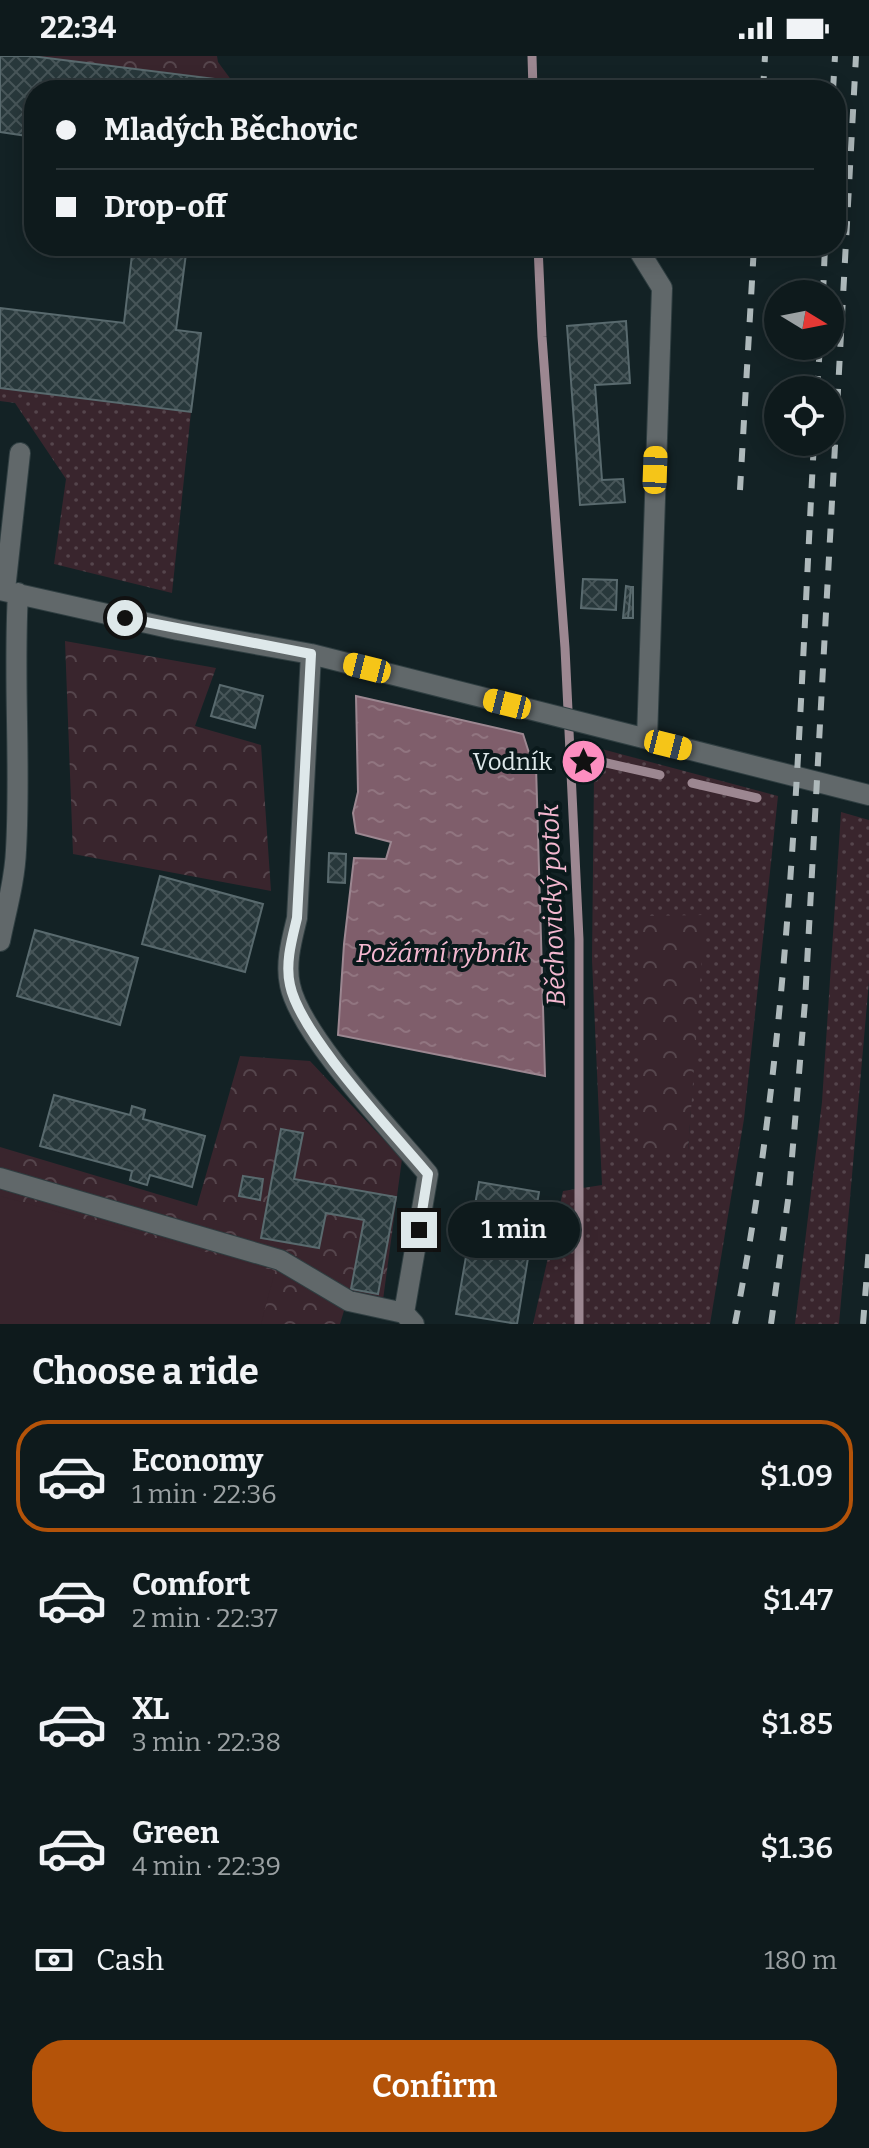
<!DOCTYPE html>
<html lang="en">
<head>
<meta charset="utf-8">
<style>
  body { margin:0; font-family:Bitter,serif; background:#1c2729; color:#f1f3f6; height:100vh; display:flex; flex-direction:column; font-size:30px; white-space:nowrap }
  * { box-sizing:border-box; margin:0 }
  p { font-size:26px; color:#9ba1a3 }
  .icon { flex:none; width:44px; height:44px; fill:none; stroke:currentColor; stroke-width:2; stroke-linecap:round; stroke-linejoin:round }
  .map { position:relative; height:1268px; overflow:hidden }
  .drawer { display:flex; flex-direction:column; background:#0e1a1c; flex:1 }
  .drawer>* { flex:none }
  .hud { position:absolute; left:24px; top:24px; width:822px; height:176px; border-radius:32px; box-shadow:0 4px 20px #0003,0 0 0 2px #2e383b; display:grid; align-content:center; height:176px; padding:0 32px; background:#0e1a1c }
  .needle { width:52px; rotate:100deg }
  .buttons { position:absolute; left:764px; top:224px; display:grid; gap:16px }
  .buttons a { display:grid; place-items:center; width:80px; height:80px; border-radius:50%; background:#0e1a1c; box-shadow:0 4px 20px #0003,0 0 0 2px #2e383b; font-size:40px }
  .end { position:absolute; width:36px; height:36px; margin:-18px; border:10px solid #dee8ea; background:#111; box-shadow:0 0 0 4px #111 }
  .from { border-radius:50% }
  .bubble { position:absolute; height:56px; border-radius:28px; background:#0e1a1c; box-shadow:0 4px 20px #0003,0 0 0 2px #2e383b; font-size:26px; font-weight:600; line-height:56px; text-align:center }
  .car { position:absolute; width:24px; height:48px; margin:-24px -12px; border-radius:10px; box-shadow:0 0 6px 2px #0007; background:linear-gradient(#f5c518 24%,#345 0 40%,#f5c518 0 76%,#345 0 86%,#f5c518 0) }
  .hud b { display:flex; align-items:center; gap:28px; height:76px; font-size:30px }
  .hud b+b { border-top:2px solid #2e383b }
  .hud i { width:20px; height:20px; background:#f1f3f6 }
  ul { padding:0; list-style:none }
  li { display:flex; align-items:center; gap:24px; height:112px; margin:0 16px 12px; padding:0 16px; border:4px solid transparent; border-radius:32px }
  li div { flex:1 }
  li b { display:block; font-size:30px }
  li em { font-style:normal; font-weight:600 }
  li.current { border-color:#b45309 }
  li>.icon { width:72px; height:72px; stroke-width:1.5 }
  h2 { padding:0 32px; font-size:36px; line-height:96px }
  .pay { display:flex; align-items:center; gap:20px; height:88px; padding:0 32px; font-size:30px }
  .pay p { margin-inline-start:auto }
  .action { display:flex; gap:16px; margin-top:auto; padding:16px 32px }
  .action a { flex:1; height:92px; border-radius:32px; background:#b45309; color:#fff; font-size:32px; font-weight:600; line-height:92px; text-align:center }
  .status { display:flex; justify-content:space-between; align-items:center; height:56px; padding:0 40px; background:#0e1a1c; direction:ltr }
  .status svg { height:22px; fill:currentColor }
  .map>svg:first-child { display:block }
  .grass { fill:url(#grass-dots); fill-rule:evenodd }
  .park { fill:url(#park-crowns); fill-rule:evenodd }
  .pitch { fill:#39252d }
  .water { fill:url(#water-ripples); stroke:#9c8791; stroke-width:2 }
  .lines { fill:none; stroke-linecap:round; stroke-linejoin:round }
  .stream { stroke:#9c8791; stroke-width:9 }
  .building { fill:url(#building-cross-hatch); stroke:#596a6e; stroke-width:2 }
  .minor-casing { stroke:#2f3e41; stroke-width:22 }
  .minor { stroke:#61686a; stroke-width:20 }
  .rail { stroke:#aeb9bb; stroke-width:6; stroke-dasharray:14 14; stroke-linecap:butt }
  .route { stroke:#dee8ea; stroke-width:10 }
  .labels { text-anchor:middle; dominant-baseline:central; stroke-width:8; stroke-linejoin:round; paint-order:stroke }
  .poi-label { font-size:24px; fill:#dee8ea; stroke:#0a191b; text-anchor:end }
  .water-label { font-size:26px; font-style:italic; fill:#f4b8d0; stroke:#0a191b }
</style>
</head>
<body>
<div class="status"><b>22:34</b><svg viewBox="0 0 49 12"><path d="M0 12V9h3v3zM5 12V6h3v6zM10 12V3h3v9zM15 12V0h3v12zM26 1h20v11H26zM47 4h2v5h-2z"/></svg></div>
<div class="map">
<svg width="869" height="1268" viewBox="0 0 869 1268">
  <defs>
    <pattern id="grass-dots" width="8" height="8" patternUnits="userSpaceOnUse" patternTransform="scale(2)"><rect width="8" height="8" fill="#39252d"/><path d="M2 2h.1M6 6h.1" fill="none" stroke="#55454c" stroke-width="1.8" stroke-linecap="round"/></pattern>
    <pattern id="park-crowns" width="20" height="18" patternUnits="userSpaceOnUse" patternTransform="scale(2)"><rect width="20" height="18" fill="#39252d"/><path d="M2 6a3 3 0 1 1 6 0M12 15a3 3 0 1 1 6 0" fill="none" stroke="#55454c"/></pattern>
    <pattern id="water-ripples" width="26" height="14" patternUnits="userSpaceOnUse" patternTransform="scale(2)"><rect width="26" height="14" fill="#7f5e6b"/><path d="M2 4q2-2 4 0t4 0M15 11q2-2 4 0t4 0" fill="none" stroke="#917580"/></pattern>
    <pattern id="building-cross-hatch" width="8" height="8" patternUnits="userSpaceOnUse" patternTransform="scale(2)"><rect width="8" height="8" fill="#28383b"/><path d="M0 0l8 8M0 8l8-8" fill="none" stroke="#475558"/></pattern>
  </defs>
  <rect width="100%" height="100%" fill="#132225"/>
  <!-- grass -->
  <path class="grass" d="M 0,332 L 191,356 L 172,537 L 54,508 L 66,423 L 15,347 L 0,345 Z
    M 598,692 L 778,740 L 744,1063 L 710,1268 L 533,1268 L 563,1135 L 602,1129 L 592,904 L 594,717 ZM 641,860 L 695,986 L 688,1095 L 641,1094 Z
    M 841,756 L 869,764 L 869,925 L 839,1268 L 795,1268 L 822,1046 Z"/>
  <!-- park -->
  <path class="park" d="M 31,0 L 217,0 L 218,6 L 232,25 Z
    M 65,585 L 216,612 L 195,670 L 261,689 L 271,835 L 73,798 Z
    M 705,859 L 688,1096 L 641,1095 L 641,860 Z
    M 240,1000 L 310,1005 L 402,1103 L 383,1244 L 349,1238 L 340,1268 L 0,1268 L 0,1091 L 197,1150 ZM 303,1077 L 294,1123 L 396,1142 L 378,1237 L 351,1232 L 364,1164 L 326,1157 L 319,1192 L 261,1182 ZM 243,1120 L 263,1124 L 260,1143 L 239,1139 Z"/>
  <!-- pitch -->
  <path class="pitch" d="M 0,1140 L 275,1215 L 261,1268 L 0,1268 Z"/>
  <!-- water -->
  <path class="water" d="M 356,640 L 523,678 L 530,700 L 541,704 L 536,710 L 545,1020 L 338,979 L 344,888 L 354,802 L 386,803 L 391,786 L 356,777 L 353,757 L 358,736 Z"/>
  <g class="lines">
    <!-- stream -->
    <path class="stream" d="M 532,0 L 533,34
      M 538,190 L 542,281 L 565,592 L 579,883 L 579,1268
      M 570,691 L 602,706 L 660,719
      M 692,727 L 757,742"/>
  </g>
  <!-- building -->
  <path class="building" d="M 0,0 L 31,0 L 232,25 L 231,34 L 34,34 L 34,81 L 0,76 Z
    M 133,190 L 187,190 L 176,274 L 201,277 L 191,356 L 0,332 L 0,252 L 124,267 Z
    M 626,265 L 630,327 L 595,329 L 602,424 L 623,423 L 625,446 L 580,449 L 567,270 Z
    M 583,523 L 617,524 L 616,554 L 581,552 Z
    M 626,530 L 631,531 L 628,562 L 623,562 Z
    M 631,531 L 633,531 L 633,562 L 628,562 Z
    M 220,629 L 263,640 L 255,672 L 211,660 Z
    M 329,797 L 346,798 L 345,827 L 328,826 Z
    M 160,820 L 263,848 L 245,916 L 142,888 Z
    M 35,874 L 138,902 L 120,969 L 17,940 Z
    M 54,1039 L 130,1059 L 132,1050 L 145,1054 L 143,1063 L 205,1080 L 192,1131 L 150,1119 L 147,1129 L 130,1124 L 132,1115 L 40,1090 Z
    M 281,1073 L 303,1077 L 294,1123 L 396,1141 L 378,1238 L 351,1233 L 364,1164 L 326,1157 L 319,1192 L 261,1182 Z
    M 243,1120 L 263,1123 L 260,1144 L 239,1140 Z
    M 479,1126 L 539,1136 L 517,1268 L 456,1258 Z"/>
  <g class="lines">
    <defs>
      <path id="minor" d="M 636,190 L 662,232 L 647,683
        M 0,534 L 178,574 L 311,598 L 869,739
        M 5,534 L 20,397
        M 311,598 L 297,862 C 292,883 285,907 290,929 C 300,979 393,1076 428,1118 L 404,1257
        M 0,885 C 6,855 15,824 16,794 C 21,708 13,623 18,537
        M 0,1122 L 280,1204 L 349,1245 L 404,1257 L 414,1268"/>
    </defs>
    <!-- minor casing -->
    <use href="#minor" class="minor-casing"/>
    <!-- minor -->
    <use href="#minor" class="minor"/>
    <!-- rail -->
    <path class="rail" d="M 763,34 L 765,0
      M 833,34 L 835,0
      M 823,238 L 825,190
      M 817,334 L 820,290
      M 740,434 L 754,190
      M 735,1268 C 792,977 798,681 814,386
      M 771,1268 L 789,1137 L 805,946 L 856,0
      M 863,1268 L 869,1191"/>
  </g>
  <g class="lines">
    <!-- route -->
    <path class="route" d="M 125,562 L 311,598 L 297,862 C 292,883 285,907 290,929 C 300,979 393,1076 428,1118 L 419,1174"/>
  </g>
  <!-- icons -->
  <defs>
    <symbol id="sight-disc" viewBox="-11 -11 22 22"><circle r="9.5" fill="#fd8ec0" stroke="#0a191b"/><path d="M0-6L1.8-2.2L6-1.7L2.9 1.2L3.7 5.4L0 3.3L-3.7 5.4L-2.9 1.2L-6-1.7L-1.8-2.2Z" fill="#111"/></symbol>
  </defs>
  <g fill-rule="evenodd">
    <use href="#sight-disc" x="558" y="680" width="51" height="51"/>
  </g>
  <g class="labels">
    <!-- poi labels -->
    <g class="poi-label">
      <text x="552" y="706">Vodník</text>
    </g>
    <!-- water labels -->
    <g class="water-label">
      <text transform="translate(553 849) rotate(-92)">Běchovický potok</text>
      <text x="442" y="897">Požární rybník</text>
    </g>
  </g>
</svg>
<div class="buttons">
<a><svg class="needle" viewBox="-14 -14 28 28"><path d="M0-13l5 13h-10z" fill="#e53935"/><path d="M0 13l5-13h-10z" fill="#9ba1a3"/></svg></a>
<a><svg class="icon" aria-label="locate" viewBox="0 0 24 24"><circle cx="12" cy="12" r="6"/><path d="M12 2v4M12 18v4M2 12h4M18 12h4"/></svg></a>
</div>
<i class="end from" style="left:125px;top:562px"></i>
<i class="end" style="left:419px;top:1174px"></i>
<div class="bubble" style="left:448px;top:1146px;width:132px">1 min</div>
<i class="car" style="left:655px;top:414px;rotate:2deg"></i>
<i class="car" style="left:367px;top:612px;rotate:284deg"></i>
<i class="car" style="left:507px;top:648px;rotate:284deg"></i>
<i class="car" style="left:668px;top:689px;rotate:104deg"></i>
<div class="hud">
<b><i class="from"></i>Mladých Běchovic</b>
<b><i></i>Drop-off</b>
</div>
</div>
<section class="drawer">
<h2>Choose a ride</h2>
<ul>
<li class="current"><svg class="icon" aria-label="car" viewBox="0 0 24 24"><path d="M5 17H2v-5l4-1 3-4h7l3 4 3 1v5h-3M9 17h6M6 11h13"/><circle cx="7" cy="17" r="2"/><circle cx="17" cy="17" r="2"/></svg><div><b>Economy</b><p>1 min · 22:36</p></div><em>$1.09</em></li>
<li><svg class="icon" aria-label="car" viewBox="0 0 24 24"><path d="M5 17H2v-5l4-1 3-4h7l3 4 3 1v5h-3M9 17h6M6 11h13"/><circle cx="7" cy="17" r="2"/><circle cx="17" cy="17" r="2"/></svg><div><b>Comfort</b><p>2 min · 22:37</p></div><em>$1.47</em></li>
<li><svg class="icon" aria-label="car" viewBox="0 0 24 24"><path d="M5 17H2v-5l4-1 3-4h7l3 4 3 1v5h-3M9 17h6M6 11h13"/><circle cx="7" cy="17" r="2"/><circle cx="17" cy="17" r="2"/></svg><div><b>XL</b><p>3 min · 22:38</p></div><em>$1.85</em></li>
<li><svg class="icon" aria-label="car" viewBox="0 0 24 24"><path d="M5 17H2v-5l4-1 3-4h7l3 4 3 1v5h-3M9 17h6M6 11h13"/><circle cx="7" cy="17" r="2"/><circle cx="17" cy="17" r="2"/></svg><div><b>Green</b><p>4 min · 22:39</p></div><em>$1.36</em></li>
</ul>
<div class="pay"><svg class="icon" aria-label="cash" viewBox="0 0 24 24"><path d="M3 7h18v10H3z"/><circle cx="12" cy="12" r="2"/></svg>Cash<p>180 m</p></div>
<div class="action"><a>Confirm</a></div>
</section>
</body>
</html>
